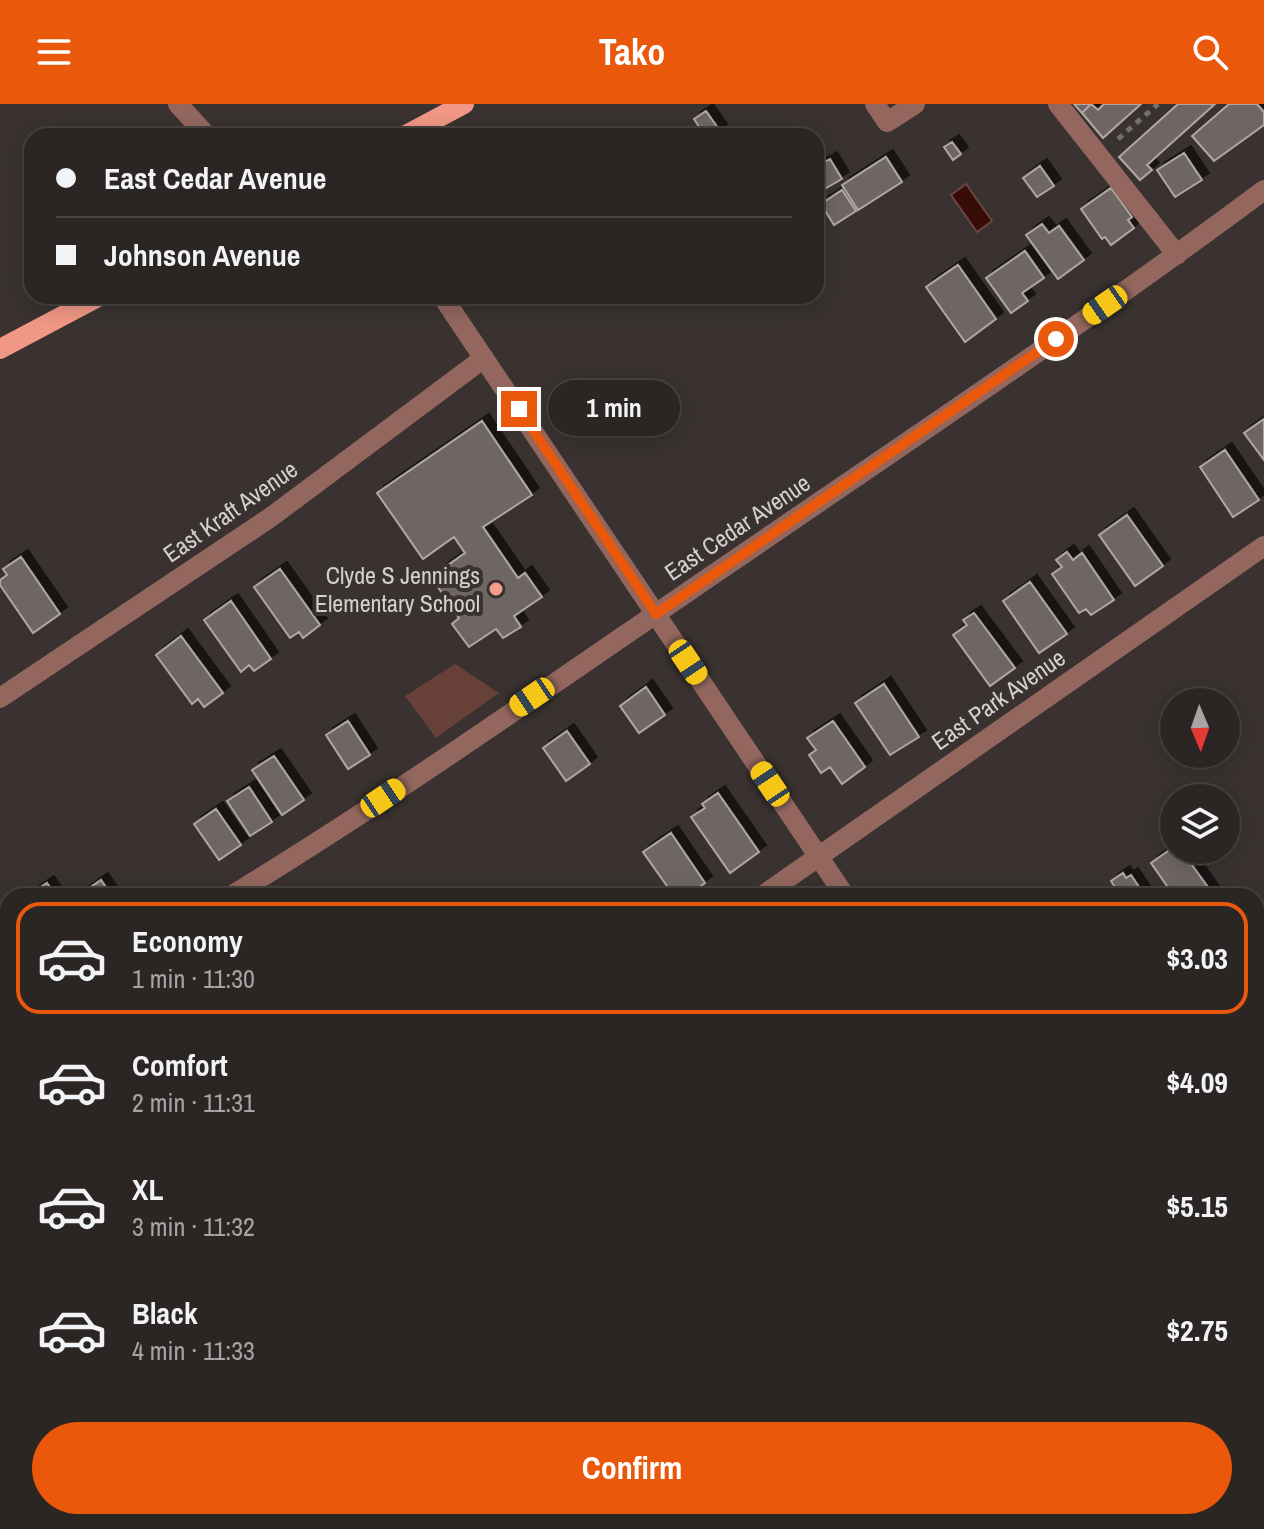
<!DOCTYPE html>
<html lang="en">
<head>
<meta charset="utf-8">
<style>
  body { margin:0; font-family:"Archivo Narrow",sans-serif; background:#332e2c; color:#f1f3f6; height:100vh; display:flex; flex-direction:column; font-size:30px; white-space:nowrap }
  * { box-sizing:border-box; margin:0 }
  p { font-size:26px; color:#a6a5a6 }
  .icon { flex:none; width:44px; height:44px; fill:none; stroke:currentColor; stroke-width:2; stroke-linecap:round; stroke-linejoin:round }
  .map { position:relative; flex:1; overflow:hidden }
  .side { position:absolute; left:0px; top:784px; width:1264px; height:642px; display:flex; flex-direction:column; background:#2b2624; border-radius:24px 24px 0 0; box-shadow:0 4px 20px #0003,0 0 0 2px #474341 }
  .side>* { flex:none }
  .guide { position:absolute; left:24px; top:24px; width:800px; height:176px; border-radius:24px; box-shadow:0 4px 20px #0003,0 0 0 2px #474341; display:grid; align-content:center; height:176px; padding:0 32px; background:#2b2624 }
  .needle { width:52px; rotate:178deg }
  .fabs { position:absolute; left:1160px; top:584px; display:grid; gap:16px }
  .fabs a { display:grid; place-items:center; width:80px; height:80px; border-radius:50%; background:#2b2624; box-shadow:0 4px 20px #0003,0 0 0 2px #474341; font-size:40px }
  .end { position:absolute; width:36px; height:36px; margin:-18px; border:10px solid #ea580c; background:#fff; box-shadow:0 0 0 4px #fff }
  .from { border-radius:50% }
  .bubble { position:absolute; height:56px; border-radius:28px; background:#2b2624; box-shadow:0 4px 20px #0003,0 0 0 2px #474341; font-size:26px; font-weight:700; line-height:56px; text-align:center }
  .car { position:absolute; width:24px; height:48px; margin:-24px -12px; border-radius:10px; box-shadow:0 0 6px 2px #0007; background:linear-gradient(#f5c518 24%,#345 0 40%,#f5c518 0 76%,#345 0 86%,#f5c518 0) }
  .guide b { display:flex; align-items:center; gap:28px; height:76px; font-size:30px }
  .guide b+b { border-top:2px solid #474341 }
  .guide i { width:20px; height:20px; background:#f1f3f6 }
  ul { padding:14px 0 0; list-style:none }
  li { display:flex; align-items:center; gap:24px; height:112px; margin:0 16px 12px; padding:0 16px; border:4px solid transparent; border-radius:24px }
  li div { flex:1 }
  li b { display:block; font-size:30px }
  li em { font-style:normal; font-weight:700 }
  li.on { border-color:#ea580c }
  li>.icon { width:72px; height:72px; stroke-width:1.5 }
  .action { display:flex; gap:16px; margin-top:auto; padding:16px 32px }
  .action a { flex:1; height:92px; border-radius:48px; background:#ea580c; color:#fff; font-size:32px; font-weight:700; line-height:92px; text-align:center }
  header { display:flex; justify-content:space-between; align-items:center; height:104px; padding:0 32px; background:#ea580c; color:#fff; font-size:36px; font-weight:700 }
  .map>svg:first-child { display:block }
  .green { fill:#674038 }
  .water { fill:#380c06; stroke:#674742; stroke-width:2 }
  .building { fill:#6e6664; stroke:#b0a7a5; stroke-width:2; filter:url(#shadow) }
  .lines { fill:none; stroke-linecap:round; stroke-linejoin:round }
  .path { stroke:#756f6d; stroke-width:5; stroke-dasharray:6 6; stroke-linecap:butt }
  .minor { stroke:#93675e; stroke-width:20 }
  .major { stroke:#f09785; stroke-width:20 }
  .route { stroke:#ea580c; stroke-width:10 }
  .poi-dot { fill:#f49d8b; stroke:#393230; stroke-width:3 }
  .labels { text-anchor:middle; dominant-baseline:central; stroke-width:8; stroke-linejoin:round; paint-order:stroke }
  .street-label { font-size:24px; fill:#d5d0cf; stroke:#393230 }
  .poi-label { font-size:24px; fill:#d5d0cf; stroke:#393230; text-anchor:end }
</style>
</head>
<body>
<header><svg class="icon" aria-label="menu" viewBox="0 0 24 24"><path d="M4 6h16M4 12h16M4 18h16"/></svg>Tako<svg class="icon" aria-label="search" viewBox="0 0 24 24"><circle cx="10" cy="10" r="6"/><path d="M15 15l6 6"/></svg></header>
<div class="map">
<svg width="1264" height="1425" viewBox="0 0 1264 1425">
  <defs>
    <filter id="shadow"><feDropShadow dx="7" dy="-7" stdDeviation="0" flood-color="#0009"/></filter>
  </defs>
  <rect width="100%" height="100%" fill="#393230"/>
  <!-- green -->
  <path class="green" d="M 455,560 L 499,589 L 436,634 L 405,592 Z"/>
  <!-- water -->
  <path class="water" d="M 966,80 L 992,117 L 977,128 L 951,91 Z"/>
  <!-- building -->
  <path class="building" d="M 1074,0 L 1091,0 L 1082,9 Z
    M 1091,0 L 1098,6 L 1104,0 L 1141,0 L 1103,34 L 1082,9 Z
    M 1178,0 L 1215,0 L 1147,61 L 1152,66 L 1140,76 L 1119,53 Z
    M 1229,0 L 1257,0 L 1264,8 L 1264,21 L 1214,57 L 1192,32 Z
    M 706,7 L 720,27 L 713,32 L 705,32 L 694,15 Z
    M 952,38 L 961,50 L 953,56 L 944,43 Z
    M 1184,49 L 1202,76 L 1175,93 L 1157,66 Z
    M 886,53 L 902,78 L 858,106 L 842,81 Z
    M 830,55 L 842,75 L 819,88 L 816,82 L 816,63 Z
    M 1040,62 L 1054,82 L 1037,93 L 1023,74 Z
    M 1111,84 L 1132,113 L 1128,116 L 1134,124 L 1111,141 L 1105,133 L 1102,135 L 1081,105 Z
    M 842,86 L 856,107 L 834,121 L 821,100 Z
    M 1042,120 L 1049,129 L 1059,122 L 1084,156 L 1058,175 L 1026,131 Z
    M 1025,147 L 1044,174 L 1022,189 L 1028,197 L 1011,209 L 986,174 Z
    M 958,161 L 996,215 L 965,238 L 926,183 Z
    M 1264,315 L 1264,356 L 1244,329 Z
    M 482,317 L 532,391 L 483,423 L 518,474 L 525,469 L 542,493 L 514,512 L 521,523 L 503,534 L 496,525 L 469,543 L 452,520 L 459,514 L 431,473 L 465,449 L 454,433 L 423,455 L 377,389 Z
    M 1225,346 L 1259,396 L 1233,413 L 1200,363 Z
    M 1127,411 L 1163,462 L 1135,482 L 1099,431 Z
    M 1067,448 L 1073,456 L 1082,449 L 1114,496 L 1091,511 L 1086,505 L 1079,509 L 1052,470 L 1062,463 L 1056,456 Z
    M 21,453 L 60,510 L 33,529 L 0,481 L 0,476 L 7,471 L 3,465 Z
    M 280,465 L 320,521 L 303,534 L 299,528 L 290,534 L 254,483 Z
    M 1030,478 L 1067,530 L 1039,549 L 1003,497 Z
    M 231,497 L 271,555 L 254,567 L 249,561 L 241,568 L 204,516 Z
    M 974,509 L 1015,564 L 990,582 L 953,531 L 967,521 L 963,516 Z
    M 181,532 L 223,589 L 204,603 L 198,595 L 192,600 L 156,551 Z
    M 884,580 L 919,633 L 890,651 L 855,599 Z
    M 646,583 L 665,611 L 639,629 L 620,602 Z
    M 348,617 L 370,651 L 348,665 L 326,631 Z
    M 833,617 L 865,663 L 842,680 L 830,663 L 821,669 L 809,651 L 816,646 L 807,634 Z
    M 567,627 L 590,660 L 566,677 L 543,644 Z
    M 274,652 L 304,696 L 282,711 L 252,666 Z
    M 249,683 L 272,718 L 250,732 L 227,697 Z
    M 718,689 L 759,748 L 730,769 L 691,713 L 705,704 L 702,700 Z
    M 216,705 L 241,741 L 219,756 L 194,720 Z
    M 671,729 L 705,779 L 687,792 L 674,792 L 643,748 Z
    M 1174,743 L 1174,746 L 1181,746 L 1213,790 L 1174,792 L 1151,759 Z
    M 1123,769 L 1126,774 L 1131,771 L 1145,792 L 1104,792 L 1115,783 L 1111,777 Z
    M 101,776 L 112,792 L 78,792 Z
    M 47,779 L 56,792 L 28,792 Z
    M 1264,863 L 1264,899 L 1256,887 L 1256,868 Z
    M 3,1027 L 8,1037 L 8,1069 L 0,1073 L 0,1028 Z
    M 1256,1251 L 1264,1262 L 1264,1299 L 1256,1304 Z
    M 243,1418 L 276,1418 L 281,1425 L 247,1425 Z
    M 461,1418 L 493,1418 L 498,1425 L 462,1425 L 459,1420 Z
    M 794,1418 L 824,1418 L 814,1425 L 799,1425 Z
    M 987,1418 L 1029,1418 L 1034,1425 L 991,1425 Z
    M 1046,1418 L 1082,1418 L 1071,1425 L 1050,1425 Z
    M 1191,1418 L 1223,1418 L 1228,1425 L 1196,1425 Z"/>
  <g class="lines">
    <!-- path -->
    <path class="path" d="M 1118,35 L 1158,0"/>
    <!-- minor -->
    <path class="minor" d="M 178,0 L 207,32
      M 875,0 L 887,18 L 915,0
      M 1058,0 L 1177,151
      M 442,192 L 845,792
      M 0,594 L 271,413 L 484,254
      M 231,792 C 403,687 567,570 733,457 C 911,335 1091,215 1264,86
      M 762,792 L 1264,442
      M 1256,813 L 1264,808
      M 0,935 L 8,930
      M 1256,1183 L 1264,1177
      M 0,1287 L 8,1282
      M 1256,1386 L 1264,1399
      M 374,1425 L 384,1418
      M 902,1425 L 913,1418"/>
    <!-- major -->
    <path class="major" d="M 404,32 L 464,0
      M 0,245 L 100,192"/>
  </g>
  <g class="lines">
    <!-- route -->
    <path class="route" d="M 519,305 L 656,510 L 1056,235"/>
  </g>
  <!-- markers -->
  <circle class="poi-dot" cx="496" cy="485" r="8"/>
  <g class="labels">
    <!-- street labels -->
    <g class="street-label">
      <text transform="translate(230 407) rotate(-35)">East Kraft Avenue</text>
      <text transform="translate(737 423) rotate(-34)">East Cedar Avenue</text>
      <text transform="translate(998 595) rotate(-35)">East Park Avenue</text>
    </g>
    <!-- poi labels -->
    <g class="poi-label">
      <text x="480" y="471">Clyde S Jennings<tspan x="480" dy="28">Elementary School</tspan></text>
    </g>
  </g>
</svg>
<div class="fabs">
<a><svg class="needle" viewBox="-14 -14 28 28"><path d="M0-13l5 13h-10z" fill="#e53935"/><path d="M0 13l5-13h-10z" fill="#a6a5a6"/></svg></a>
<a><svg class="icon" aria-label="layers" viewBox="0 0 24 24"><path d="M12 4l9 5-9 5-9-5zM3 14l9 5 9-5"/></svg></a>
</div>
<i class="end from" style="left:1056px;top:235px"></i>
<i class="end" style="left:519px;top:305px"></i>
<div class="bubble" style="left:548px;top:276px;width:132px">1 min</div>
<i class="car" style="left:1105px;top:201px;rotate:235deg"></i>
<i class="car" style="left:688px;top:558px;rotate:146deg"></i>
<i class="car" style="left:532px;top:593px;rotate:236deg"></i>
<i class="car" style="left:770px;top:680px;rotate:326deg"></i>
<i class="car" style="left:383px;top:694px;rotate:56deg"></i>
<div class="guide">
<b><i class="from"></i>East Cedar Avenue</b>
<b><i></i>Johnson Avenue</b>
</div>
<section class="side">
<ul>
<li class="on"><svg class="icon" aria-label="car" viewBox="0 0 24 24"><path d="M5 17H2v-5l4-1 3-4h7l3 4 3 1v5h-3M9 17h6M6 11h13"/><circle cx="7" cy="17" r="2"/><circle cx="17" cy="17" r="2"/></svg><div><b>Economy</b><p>1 min · 11:30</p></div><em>$3.03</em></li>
<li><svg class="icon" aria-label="car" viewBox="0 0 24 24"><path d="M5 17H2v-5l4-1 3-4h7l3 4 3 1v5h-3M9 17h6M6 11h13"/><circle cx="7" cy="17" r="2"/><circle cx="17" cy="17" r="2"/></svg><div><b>Comfort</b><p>2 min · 11:31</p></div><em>$4.09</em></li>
<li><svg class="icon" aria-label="car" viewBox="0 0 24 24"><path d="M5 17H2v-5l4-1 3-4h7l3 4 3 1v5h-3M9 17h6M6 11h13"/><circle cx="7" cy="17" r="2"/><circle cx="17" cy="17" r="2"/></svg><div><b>XL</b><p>3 min · 11:32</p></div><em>$5.15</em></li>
<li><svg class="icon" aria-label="car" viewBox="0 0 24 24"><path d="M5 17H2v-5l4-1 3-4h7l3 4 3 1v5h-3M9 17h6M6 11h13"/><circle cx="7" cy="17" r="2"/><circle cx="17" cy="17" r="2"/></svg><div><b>Black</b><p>4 min · 11:33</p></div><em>$2.75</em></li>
</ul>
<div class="action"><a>Confirm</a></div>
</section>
</div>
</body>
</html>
